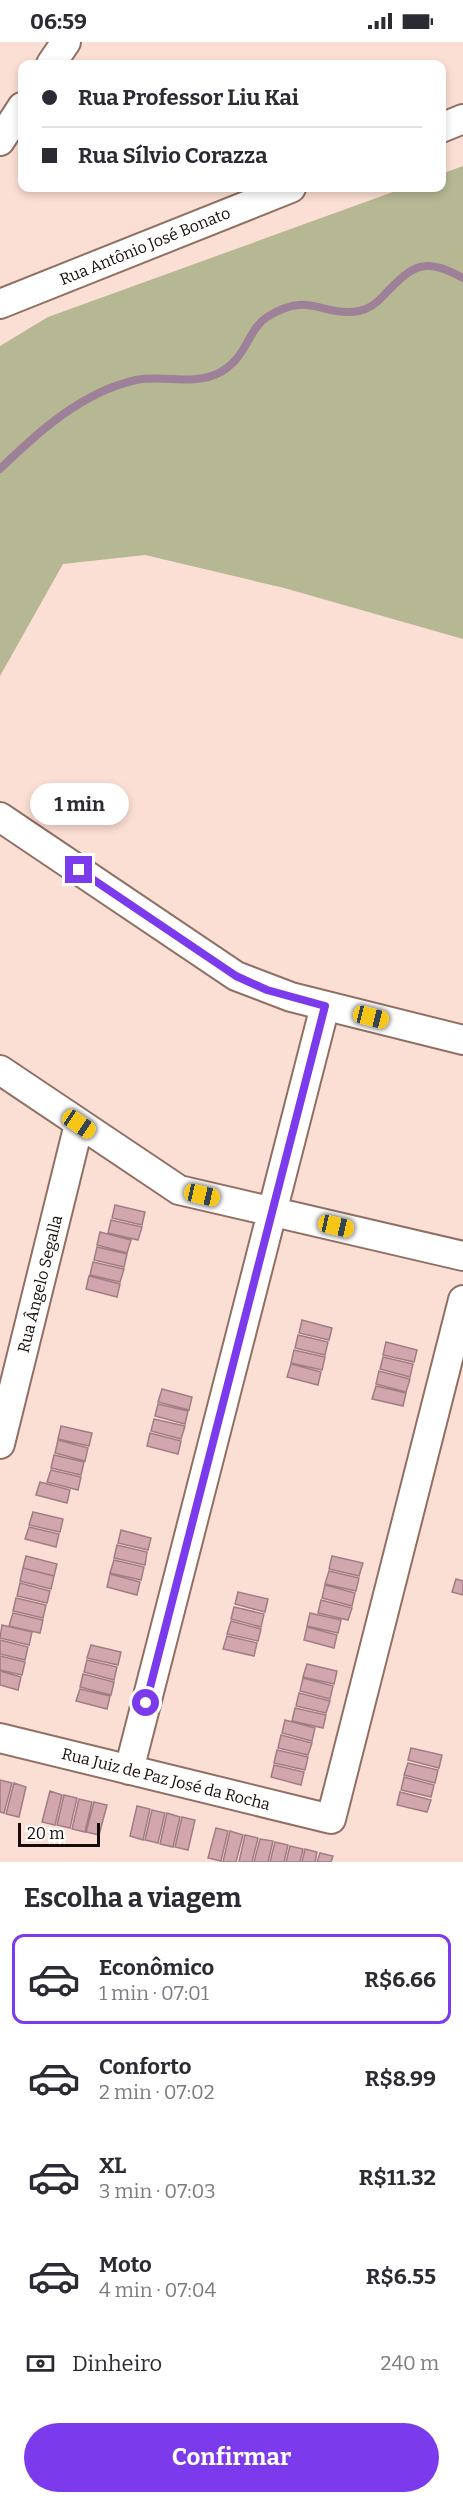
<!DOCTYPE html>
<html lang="pt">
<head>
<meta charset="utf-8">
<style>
  body { margin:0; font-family:Bitter,serif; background:#f7f7f7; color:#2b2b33; height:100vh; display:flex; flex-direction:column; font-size:22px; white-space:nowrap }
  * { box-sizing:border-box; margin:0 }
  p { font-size:20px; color:#7c7c81 }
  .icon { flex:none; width:33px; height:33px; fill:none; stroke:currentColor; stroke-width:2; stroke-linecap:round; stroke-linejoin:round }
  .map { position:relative; height:1820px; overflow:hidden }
  .sheet { display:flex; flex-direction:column; background:#fff; flex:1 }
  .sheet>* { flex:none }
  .top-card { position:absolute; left:18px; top:18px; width:428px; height:132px; border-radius:12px; box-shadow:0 3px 9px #0003; display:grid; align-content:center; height:132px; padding:0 24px; background:#fff }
  .scale { position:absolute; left:18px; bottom:15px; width:82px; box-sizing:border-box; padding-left:6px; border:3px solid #160b07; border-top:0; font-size:16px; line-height:21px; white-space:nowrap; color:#160b07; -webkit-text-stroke:4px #fff; paint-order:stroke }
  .end { position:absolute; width:27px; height:27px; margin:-14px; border:8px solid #7c3aed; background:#fff; box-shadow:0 0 0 3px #fff }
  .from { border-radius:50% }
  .bubble { position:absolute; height:42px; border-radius:21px; background:#fff; box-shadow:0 3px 9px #0003; font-size:20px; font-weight:700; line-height:42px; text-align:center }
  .car { position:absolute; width:18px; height:36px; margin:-18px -9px; border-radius:8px; box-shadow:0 0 4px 2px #0007; background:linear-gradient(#f5c518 24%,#345 0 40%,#f5c518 0 76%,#345 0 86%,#f5c518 0) }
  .top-card b { display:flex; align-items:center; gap:21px; height:57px; font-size:22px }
  .top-card b+b { border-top:2px solid #e1e1e2 }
  .top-card i { width:15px; height:15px; background:#2b2b33 }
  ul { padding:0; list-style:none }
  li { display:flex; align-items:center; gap:18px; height:90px; margin:0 12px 9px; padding:0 12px; border:3px solid transparent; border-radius:12px }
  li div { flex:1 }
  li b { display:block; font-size:22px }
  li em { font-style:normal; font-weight:700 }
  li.selected { border-color:#7c3aed }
  li>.icon { width:54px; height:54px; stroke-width:1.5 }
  h2 { padding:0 24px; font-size:27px; line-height:72px }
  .pay { display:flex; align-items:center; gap:15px; height:66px; padding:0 24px; font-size:22px }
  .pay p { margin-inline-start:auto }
  .action { display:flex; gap:12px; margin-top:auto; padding:12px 24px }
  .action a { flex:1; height:69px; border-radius:36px; background:#7c3aed; color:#fff; font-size:24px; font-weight:700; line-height:69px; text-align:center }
  .status { display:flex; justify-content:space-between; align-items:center; height:42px; padding:0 30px; background:#fff; direction:ltr }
  .status svg { height:16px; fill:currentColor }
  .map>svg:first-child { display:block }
  .forest { fill:#b6b893 }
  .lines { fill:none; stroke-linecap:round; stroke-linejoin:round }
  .stream { stroke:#9e8099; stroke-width:8 }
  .building { fill:#d1a6ad; stroke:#a17d84; stroke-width:1.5 }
  .minor-casing { stroke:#907064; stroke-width:32 }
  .minor { stroke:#fff; stroke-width:28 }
  .route { stroke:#7c3aed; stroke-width:8 }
  .labels { text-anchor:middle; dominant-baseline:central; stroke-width:4.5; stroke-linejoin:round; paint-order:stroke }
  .street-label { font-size:16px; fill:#160b07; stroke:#fff }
</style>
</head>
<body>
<div class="status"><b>06:59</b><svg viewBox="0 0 49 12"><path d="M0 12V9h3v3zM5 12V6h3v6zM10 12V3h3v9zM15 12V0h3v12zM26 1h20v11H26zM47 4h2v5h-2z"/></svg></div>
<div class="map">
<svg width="463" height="1820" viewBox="0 0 463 1820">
  <rect width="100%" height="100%" fill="#fcdfd4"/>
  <!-- forest -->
  <path class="forest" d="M 463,124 L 463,597 L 284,546 L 145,513 L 63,522 L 0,634 L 0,304 L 48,275 L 404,146 L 441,146 L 441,132 Z"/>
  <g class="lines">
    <!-- stream -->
    <path class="stream" d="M 0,427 C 38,390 82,350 136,338 C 162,333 192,343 217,332 C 247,318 247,288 267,275 C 310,248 320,275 359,269 C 369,267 379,259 385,252 C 414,222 424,215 463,236"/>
  </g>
  <!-- building -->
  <path class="building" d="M 115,1163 L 145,1170 L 142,1183 L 112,1176 Z
    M 111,1178 L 142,1185 L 138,1198 L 108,1191 Z
    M 100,1190 L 131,1198 L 127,1211 L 97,1203 Z
    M 97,1205 L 127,1212 L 124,1225 L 94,1218 Z
    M 93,1220 L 124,1227 L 120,1240 L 90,1233 Z
    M 89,1234 L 120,1242 L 117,1255 L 86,1247 Z
    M 302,1278 L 332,1286 L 329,1298 L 299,1291 Z
    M 298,1293 L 328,1300 L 325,1313 L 295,1306 Z
    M 386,1300 L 417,1308 L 414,1320 L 383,1313 Z
    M 294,1308 L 325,1315 L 322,1328 L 291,1321 Z
    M 383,1315 L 413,1322 L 410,1335 L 380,1327 Z
    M 291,1322 L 321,1330 L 318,1343 L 287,1335 Z
    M 379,1329 L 410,1337 L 406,1350 L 376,1342 Z
    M 376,1344 L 406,1351 L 403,1364 L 372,1357 Z
    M 162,1347 L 192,1355 L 189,1368 L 158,1360 Z
    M 158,1362 L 188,1369 L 185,1382 L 155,1374 Z
    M 154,1377 L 185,1384 L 181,1397 L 151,1389 Z
    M 61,1384 L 92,1391 L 89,1404 L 58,1397 Z
    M 150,1391 L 181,1399 L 178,1412 L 147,1404 Z
    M 58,1398 L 88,1406 L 85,1419 L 55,1411 Z
    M 54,1413 L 84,1420 L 81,1433 L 51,1426 Z
    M 51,1428 L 81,1435 L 78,1448 L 47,1440 Z
    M 40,1440 L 70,1448 L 67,1461 L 36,1453 Z
    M 33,1470 L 63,1477 L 60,1490 L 29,1483 Z
    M 29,1485 L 59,1492 L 56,1505 L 25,1497 Z
    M 121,1488 L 151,1496 L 148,1508 L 118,1501 Z
    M 117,1503 L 147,1510 L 145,1523 L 114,1516 Z
    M 26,1514 L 57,1522 L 54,1534 L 23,1526 Z
    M 332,1514 L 363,1521 L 359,1534 L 329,1527 Z
    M 114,1518 L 144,1525 L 141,1538 L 110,1531 Z
    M 23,1526 L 54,1534 L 51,1547 L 20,1539 Z
    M 329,1529 L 359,1536 L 356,1549 L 325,1542 Z
    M 110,1532 L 140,1540 L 137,1553 L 107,1545 Z
    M 456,1537 L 463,1539 L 463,1553 L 452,1550 Z
    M 20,1541 L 50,1549 L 47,1561 L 17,1554 Z
    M 325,1543 L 355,1551 L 352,1564 L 322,1556 Z
    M 238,1550 L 268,1557 L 265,1570 L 235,1562 Z
    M 16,1556 L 46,1563 L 43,1576 L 13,1569 Z
    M 321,1558 L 352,1566 L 348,1578 L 318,1571 Z
    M 234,1565 L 264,1572 L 261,1585 L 231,1577 Z
    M 13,1571 L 43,1578 L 40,1591 L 9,1584 Z
    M 310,1571 L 341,1578 L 338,1591 L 307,1584 Z
    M 231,1579 L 261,1587 L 258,1599 L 227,1592 Z
    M 2,1583 L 32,1590 L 29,1603 L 0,1596 Z
    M 307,1585 L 337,1593 L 334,1606 L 304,1598 Z
    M 227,1594 L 257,1601 L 254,1614 L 223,1607 Z
    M 0,1598 L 28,1605 L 25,1618 L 0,1612 Z
    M 91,1603 L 121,1610 L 118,1623 L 87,1616 Z
    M 0,1614 L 25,1620 L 22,1633 L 0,1628 Z
    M 87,1618 L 117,1625 L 114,1638 L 84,1630 Z
    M 307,1622 L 337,1629 L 334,1642 L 303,1635 Z
    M 0,1629 L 21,1635 L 18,1648 L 0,1643 Z
    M 83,1632 L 114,1640 L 111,1653 L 80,1645 Z
    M 303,1636 L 333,1644 L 330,1657 L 300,1649 Z
    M 80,1647 L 110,1654 L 107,1667 L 76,1659 Z
    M 299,1651 L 330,1659 L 326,1671 L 296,1664 Z
    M 295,1666 L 326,1673 L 323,1686 L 292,1679 Z
    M 285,1678 L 315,1686 L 312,1699 L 282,1691 Z
    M 281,1693 L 312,1701 L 308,1713 L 278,1706 Z
    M 411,1706 L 442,1713 L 439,1726 L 408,1718 Z
    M 277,1708 L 308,1715 L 305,1728 L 274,1721 Z
    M 408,1721 L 438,1728 L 435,1741 L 404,1733 Z
    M 274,1723 L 304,1730 L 301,1743 L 271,1735 Z
    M 404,1735 L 434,1743 L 431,1755 L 401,1748 Z
    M 0,1738 L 12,1741 L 4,1771 L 0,1770 Z
    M 14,1741 L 26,1745 L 19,1775 L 6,1772 Z
    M 50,1749 L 62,1753 L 55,1783 L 42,1780 Z
    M 400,1750 L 431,1758 L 427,1770 L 397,1763 Z
    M 64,1753 L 77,1756 L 70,1786 L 57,1783 Z
    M 79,1757 L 92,1760 L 85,1790 L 72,1787 Z
    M 94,1760 L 107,1763 L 99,1793 L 86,1790 Z
    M 137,1764 L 150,1767 L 143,1798 L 130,1794 Z
    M 152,1768 L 165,1771 L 158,1801 L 145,1798 Z
    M 167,1771 L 180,1775 L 173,1805 L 160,1802 Z
    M 182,1775 L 195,1778 L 188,1808 L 175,1805 Z
    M 216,1786 L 228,1789 L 221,1819 L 208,1816 Z
    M 230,1789 L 243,1793 L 236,1820 L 223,1820 Z
    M 245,1793 L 258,1796 L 252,1820 L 239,1820 Z
    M 260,1797 L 273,1799 L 268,1820 L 254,1820 Z
    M 275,1800 L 288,1803 L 284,1820 L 270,1820 Z
    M 290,1804 L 303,1807 L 300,1820 L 286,1820 Z
    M 305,1807 L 317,1810 L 315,1820 L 302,1820 Z
    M 320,1811 L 333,1814 L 331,1820 L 317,1820 Z"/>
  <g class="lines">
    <defs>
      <path id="minor" d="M 51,22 L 66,0
        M 441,86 L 463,77
        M 0,99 L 22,65
        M 0,262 L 291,146
        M 0,775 L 236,934 L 291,955 L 463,998
        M 0,1028 L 179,1148 L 463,1214
        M 0,1402 L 79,1082
        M 0,1696 L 331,1777 L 463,1258
        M 129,1728 L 325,964"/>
    </defs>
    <!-- minor casing -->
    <use href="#minor" class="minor-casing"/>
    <!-- minor -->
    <use href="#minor" class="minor"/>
  </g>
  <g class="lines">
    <!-- route -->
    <path class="route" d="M 79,828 L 236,934 L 267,948 L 325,964 L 146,1661"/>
  </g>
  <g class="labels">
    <!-- street labels -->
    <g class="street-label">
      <text transform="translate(145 204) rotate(-22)">Rua Antônio José Bonato</text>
      <text transform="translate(40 1242) rotate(-76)">Rua Ângelo Segalla</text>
      <text transform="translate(166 1737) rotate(14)">Rua Juiz de Paz José da Rocha</text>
    </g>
  </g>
</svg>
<div class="scale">20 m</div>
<i class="end from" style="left:146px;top:1661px"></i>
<i class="end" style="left:79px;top:828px"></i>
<div class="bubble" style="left:30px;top:741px;width:99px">1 min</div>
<i class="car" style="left:371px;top:975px;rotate:104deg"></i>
<i class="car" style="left:79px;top:1082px;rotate:124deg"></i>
<i class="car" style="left:202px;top:1153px;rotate:103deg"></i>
<i class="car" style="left:336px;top:1184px;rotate:103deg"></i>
<div class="top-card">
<b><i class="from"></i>Rua Professor Liu Kai</b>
<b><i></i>Rua Sílvio Corazza</b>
</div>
</div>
<section class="sheet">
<h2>Escolha a viagem</h2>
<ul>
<li class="selected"><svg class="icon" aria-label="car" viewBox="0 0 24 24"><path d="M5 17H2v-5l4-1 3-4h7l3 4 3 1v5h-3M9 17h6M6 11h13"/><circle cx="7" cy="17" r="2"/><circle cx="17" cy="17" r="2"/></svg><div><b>Econômico</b><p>1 min · 07:01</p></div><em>R$6.66</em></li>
<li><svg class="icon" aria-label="car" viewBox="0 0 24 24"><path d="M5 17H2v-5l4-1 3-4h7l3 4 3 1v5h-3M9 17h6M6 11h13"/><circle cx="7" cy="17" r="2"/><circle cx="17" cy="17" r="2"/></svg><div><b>Conforto</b><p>2 min · 07:02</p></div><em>R$8.99</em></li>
<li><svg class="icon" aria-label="car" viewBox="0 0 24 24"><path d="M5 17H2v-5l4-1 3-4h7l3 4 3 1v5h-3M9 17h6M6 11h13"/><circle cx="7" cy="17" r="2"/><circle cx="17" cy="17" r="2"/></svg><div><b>XL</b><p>3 min · 07:03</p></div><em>R$11.32</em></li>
<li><svg class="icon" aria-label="car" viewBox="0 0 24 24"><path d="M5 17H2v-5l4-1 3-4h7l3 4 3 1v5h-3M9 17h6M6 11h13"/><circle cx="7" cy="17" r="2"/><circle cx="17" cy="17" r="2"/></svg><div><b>Moto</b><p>4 min · 07:04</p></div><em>R$6.55</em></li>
</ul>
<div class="pay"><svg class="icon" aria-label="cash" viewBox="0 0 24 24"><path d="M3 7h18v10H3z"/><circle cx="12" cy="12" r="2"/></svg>Dinheiro<p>240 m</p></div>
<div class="action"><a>Confirmar</a></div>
</section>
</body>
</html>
